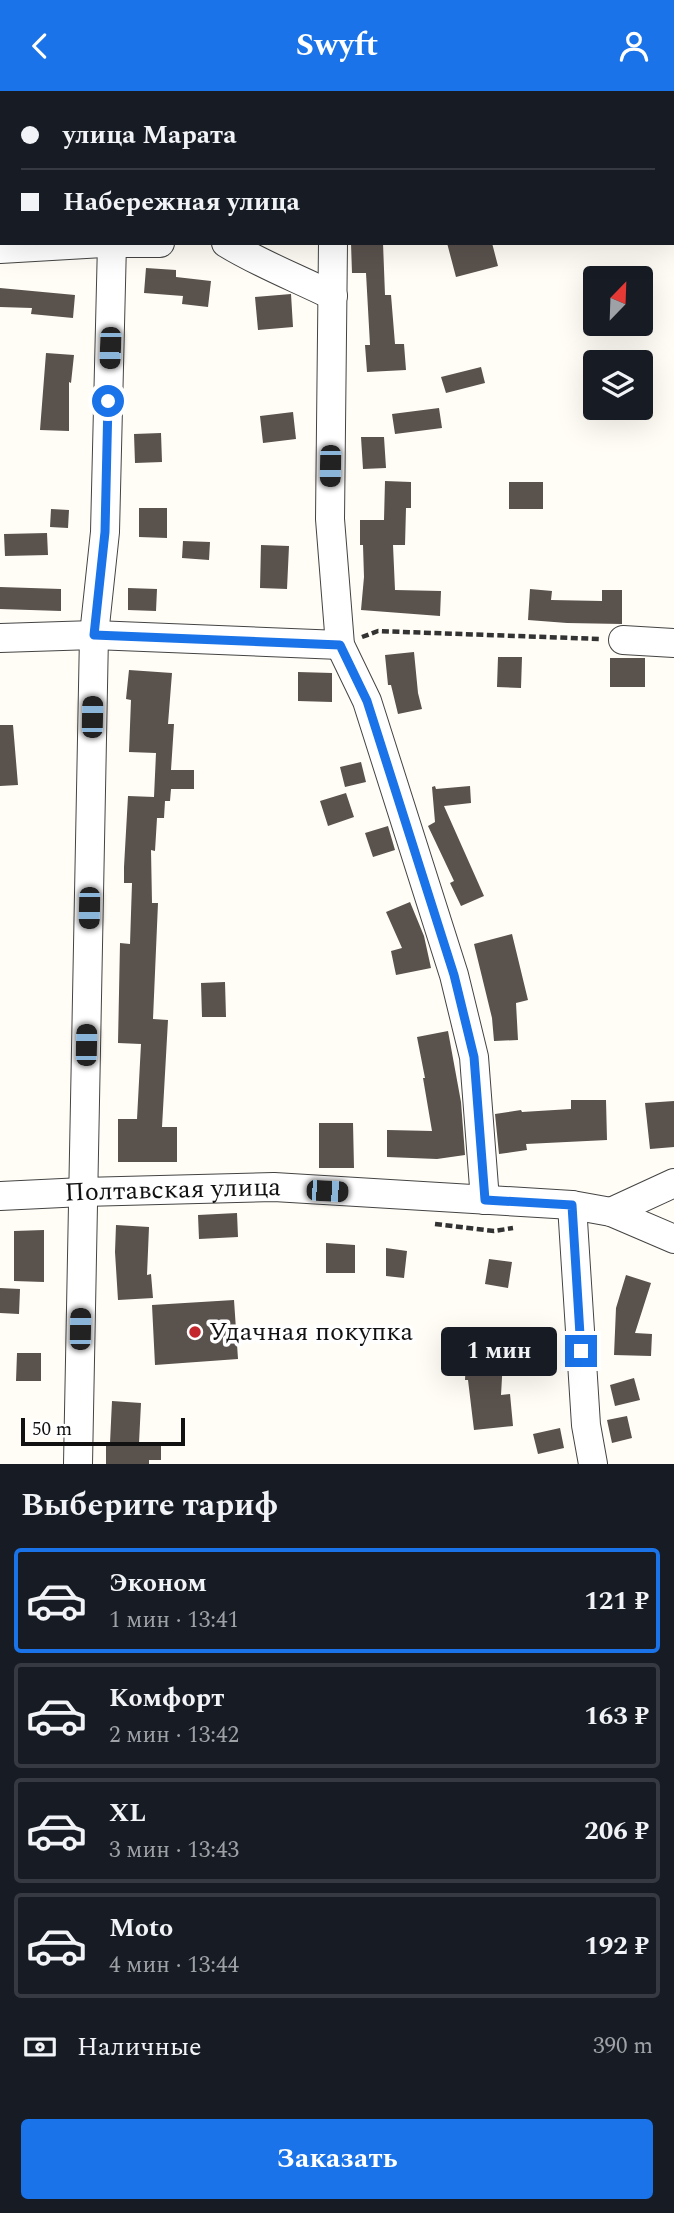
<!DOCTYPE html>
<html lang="ru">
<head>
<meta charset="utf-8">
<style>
  body { margin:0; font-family:Spectral,serif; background:#242831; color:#f1f3f6; height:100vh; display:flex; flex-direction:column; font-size:26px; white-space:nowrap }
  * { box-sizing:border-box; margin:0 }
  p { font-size:23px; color:#9ea1a6 }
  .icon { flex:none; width:38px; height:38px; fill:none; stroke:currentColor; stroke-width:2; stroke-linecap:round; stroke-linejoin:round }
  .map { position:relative; height:1373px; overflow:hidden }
  .details { display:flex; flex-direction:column; background:#171b24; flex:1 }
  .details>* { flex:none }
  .guide { position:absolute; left:0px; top:0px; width:676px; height:154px; box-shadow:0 7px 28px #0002; display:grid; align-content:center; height:154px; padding:0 21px; background:#171b24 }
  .needle { width:46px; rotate:23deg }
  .fabs { position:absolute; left:583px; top:175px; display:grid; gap:14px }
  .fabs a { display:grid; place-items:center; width:70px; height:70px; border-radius:7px; background:#171b24; box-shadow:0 7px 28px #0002; font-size:35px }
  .scale { position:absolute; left:21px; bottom:18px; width:164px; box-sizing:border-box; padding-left:7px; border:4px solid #111; border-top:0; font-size:19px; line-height:24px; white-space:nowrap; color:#111; -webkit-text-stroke:5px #fff; paint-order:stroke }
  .end { position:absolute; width:32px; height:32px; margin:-16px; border:9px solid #1a73e8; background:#fff; box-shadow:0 0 0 4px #fff }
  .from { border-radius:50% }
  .bubble { position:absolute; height:49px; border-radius:7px; background:#171b24; box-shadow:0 7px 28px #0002; font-size:23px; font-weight:700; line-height:49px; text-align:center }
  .car { position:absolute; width:21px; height:42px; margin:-21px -10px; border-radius:9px; box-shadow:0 0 5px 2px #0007; background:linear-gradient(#222 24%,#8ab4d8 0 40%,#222 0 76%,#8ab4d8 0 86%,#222 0) }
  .guide b { display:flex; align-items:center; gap:24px; height:66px; font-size:26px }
  .guide b+b { border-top:2px solid #363941 }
  .guide i { width:18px; height:18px; background:#f1f3f6 }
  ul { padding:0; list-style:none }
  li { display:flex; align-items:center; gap:21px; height:105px; margin:0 14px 10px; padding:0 7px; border:4px solid #363941; border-radius:7px }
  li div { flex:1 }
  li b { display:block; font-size:26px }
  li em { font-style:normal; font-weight:700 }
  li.selected { border-color:#1a73e8 }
  li>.icon { width:63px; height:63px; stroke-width:1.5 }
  h2 { padding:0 21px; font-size:32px; line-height:84px }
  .pay { display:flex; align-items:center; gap:18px; height:77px; padding:0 21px; font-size:26px }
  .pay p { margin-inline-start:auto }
  .cta { display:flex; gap:14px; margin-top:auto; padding:14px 21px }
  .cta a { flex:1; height:80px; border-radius:7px; background:#1a73e8; color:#fff; font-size:28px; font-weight:700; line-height:80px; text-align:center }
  header { display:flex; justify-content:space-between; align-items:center; height:91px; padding:0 21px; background:#1a73e8; color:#fff; font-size:32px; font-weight:700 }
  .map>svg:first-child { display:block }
  .building { fill:#5a524d }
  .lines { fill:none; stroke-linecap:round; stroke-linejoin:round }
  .minor-casing { stroke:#444; stroke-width:30 }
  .path { stroke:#333; stroke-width:4.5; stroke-dasharray:7 3.5; stroke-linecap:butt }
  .minor { stroke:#fff; stroke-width:28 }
  .route { stroke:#1a73e8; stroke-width:9 }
  .poi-dot { fill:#c4262e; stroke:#fff; stroke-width:2.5 }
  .labels { text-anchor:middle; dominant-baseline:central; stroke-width:7; stroke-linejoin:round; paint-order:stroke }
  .street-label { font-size:26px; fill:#111; stroke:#fff }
  .poi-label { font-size:26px; fill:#111; stroke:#fff; text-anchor:start }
</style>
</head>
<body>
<header><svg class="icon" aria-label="back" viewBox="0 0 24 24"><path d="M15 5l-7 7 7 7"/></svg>Swyft<svg class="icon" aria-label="person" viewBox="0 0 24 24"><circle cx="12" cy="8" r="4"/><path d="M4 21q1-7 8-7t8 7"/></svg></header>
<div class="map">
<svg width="674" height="1373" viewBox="0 0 674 1373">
  <rect width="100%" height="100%" fill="#fffdf5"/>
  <!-- building -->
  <path class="building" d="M 351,152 L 383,152 L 385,204 L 391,204 L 395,253 L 404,253 L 406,279 L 367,281 L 365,254 L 370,254 L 366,182 L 352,182 Z
    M 447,152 L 492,152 L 498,175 L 456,186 Z
    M 146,177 L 176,179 L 176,186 L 211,190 L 208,216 L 182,213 L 183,205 L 144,202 Z
    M 0,197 L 75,204 L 73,227 L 31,223 L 32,217 L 0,216 Z
    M 291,203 L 293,236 L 258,239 L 255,206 Z
    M 46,262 L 74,264 L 71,292 L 69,291 L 69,340 L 40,339 Z
    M 481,276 L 485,292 L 446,302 L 441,286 Z
    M 439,317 L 442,337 L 395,343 L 392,323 Z
    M 293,321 L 296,348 L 263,352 L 260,325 Z
    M 161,342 L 162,371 L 135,372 L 134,343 Z
    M 361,346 L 384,346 L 386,377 L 363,378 Z
    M 385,390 L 411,391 L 411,417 L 406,417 L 405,454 L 393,454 L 395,499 L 441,500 L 440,525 L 361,519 L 364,486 L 363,454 L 360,454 L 360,429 L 384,429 Z
    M 509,391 L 543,391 L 543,418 L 509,418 Z
    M 139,417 L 167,417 L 167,447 L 139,446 Z
    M 51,418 L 69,419 L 68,437 L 50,436 Z
    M 47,442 L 48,464 L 5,465 L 4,443 Z
    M 183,450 L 210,451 L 209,469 L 182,467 Z
    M 261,454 L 289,455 L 287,498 L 260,497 Z
    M 0,496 L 61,498 L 61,520 L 0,518 Z
    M 128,497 L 157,498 L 156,520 L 128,519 Z
    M 530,498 L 552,500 L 551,509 L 602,510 L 602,499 L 622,499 L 622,533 L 567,532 L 528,529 Z
    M 414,561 L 418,602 L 422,618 L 398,623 L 391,594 L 388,594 L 385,564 Z
    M 498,566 L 522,566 L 521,597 L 497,596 Z
    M 610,567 L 645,567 L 645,596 L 610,596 Z
    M 129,579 L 172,582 L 168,633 L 174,633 L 171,679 L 194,679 L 194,698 L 171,698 L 170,710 L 165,710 L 164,727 L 157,727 L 155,760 L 151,759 L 152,812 L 158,812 L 153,928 L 168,929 L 162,1036 L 177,1036 L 177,1071 L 118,1071 L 118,1028 L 137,1028 L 141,953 L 118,952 L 120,852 L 130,853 L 132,792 L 124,792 L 124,776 L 128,705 L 154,706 L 156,662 L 129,661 L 131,609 L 126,608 Z
    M 298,581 L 332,582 L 332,611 L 298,610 Z
    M 0,634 L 13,634 L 18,694 L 0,695 Z
    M 361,671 L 366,691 L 345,696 L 340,676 Z
    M 435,695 L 436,698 L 470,695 L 471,712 L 444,715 L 484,805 L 461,815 L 450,792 L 454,790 L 428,735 L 435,731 L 432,696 Z
    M 346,702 L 354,726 L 328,735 L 320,710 Z
    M 388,735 L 395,759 L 373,766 L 365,742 Z
    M 410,811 L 424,845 L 431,877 L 396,884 L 391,860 L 402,857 L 386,821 Z
    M 512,843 L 528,909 L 516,912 L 518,949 L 494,950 L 492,927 L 474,853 Z
    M 225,891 L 226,926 L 202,926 L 201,892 Z
    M 448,940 L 461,1011 L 465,1064 L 437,1068 L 387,1066 L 387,1039 L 432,1040 L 423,987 L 425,987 L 417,946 Z
    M 571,1009 L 606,1009 L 607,1049 L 526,1053 L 527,1059 L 499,1063 L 495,1023 L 521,1019 L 522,1021 L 571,1018 Z
    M 674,1010 L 674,1056 L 650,1058 L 645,1012 Z
    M 319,1032 L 353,1032 L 354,1077 L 319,1077 Z
    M 237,1122 L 238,1146 L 199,1148 L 198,1124 Z
    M 116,1134 L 149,1136 L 147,1184 L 151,1183 L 153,1207 L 118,1209 L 115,1161 Z
    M 44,1139 L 44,1191 L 14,1190 L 14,1140 Z
    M 326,1152 L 355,1154 L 355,1182 L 326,1182 Z
    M 386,1157 L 407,1160 L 404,1187 L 386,1185 Z
    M 489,1168 L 512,1171 L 508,1197 L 485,1193 Z
    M 626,1184 L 651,1192 L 635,1242 L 652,1243 L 651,1265 L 614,1264 L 616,1217 Z
    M 0,1197 L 20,1198 L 19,1223 L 0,1222 Z
    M 234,1209 L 238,1268 L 155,1274 L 152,1214 Z
    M 17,1262 L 41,1262 L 41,1290 L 16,1290 Z
    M 466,1267 L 503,1269 L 501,1304 L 510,1303 L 513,1335 L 474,1339 L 468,1289 L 465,1289 Z
    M 634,1287 L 640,1309 L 615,1315 L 610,1294 Z
    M 112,1310 L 141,1312 L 139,1352 L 161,1352 L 161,1369 L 149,1369 L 149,1373 L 106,1373 L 106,1352 L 110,1352 Z
    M 627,1325 L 632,1347 L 612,1352 L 607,1329 Z
    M 560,1337 L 564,1357 L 538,1363 L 533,1343 Z"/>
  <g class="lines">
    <defs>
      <g id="minor">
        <path d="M 118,2 L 118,0"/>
        <path d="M 123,152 L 160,152"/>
        <path d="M 226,152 C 260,173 297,187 333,205"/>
        <path d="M 333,152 L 330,428 L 340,554 L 367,610 L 454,884 L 474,966 L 485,1109"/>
        <path d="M 0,158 L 103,152"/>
        <path d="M 0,547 L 94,544 L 340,554"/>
        <path d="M 623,549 L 674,552"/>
        <path id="s1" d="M 0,1105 L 83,1101 L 274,1096 L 572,1114 L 611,1121 L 674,1148"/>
        <path d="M 572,1114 L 586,1334 L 593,1373"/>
        <path d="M 611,1121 L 674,1092"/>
        <path d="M 78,1373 L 94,544 L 105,441 L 112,152"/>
      </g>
    </defs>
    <!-- minor casing -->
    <use href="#minor" class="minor-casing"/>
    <!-- path -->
    <path class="path" d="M 362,546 L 378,540 L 601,548
      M 435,1133 L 494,1140 L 513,1137"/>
    <!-- minor -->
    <use href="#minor" class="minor"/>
  </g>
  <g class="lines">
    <!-- route -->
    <path class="route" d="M 108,310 L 105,441 L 94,544 L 340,554 L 367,610 L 454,884 L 474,966 L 485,1109 L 572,1114 L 581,1260"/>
  </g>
  <!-- markers -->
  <circle class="poi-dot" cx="195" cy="1241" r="7"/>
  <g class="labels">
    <!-- street labels -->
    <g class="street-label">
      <text stroke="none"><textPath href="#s1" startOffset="173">Полтавская улица</textPath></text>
    </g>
    <!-- poi labels -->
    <g class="poi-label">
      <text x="209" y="1241">Удачная покупка</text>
    </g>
  </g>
</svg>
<div class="fabs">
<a><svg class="needle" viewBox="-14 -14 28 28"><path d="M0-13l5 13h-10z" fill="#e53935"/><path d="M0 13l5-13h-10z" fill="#9ea1a6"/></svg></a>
<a><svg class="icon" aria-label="layers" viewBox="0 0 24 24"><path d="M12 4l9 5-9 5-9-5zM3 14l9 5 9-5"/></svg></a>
</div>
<div class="scale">50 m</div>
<i class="end from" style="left:108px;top:310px"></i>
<i class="end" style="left:581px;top:1260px"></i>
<div class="bubble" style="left:441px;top:1236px;width:116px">1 мин</div>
<i class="car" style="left:110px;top:257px;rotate:182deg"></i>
<i class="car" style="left:330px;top:375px;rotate:181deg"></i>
<i class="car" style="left:92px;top:626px;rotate:1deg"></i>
<i class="car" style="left:89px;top:817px;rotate:181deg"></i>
<i class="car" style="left:86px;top:954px;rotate:1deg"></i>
<i class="car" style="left:327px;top:1100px;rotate:93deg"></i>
<i class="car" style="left:80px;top:1238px;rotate:1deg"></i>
<div class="guide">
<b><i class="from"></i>улица Марата</b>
<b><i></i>Набережная улица</b>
</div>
</div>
<section class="details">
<h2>Выберите тариф</h2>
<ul>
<li class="selected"><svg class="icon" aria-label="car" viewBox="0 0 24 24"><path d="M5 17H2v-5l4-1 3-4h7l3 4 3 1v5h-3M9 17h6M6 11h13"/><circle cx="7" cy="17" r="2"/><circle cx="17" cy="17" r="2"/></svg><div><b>Эконом</b><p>1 мин · 13:41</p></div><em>121 ₽</em></li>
<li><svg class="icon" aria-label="car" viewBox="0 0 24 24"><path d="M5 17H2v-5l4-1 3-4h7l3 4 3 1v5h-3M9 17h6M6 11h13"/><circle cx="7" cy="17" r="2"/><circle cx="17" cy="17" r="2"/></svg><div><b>Комфорт</b><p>2 мин · 13:42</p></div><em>163 ₽</em></li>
<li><svg class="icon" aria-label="car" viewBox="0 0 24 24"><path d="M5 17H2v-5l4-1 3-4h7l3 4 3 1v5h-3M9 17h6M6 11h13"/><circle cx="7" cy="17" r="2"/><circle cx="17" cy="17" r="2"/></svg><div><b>XL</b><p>3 мин · 13:43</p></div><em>206 ₽</em></li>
<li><svg class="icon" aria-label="car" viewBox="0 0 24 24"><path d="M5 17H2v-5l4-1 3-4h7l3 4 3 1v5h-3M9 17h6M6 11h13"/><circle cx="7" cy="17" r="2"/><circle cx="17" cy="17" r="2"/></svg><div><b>Moto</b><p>4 мин · 13:44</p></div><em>192 ₽</em></li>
</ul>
<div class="pay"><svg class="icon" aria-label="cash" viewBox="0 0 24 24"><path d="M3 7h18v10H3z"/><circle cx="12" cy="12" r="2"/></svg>Наличные<p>390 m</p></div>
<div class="cta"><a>Заказать</a></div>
</section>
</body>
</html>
